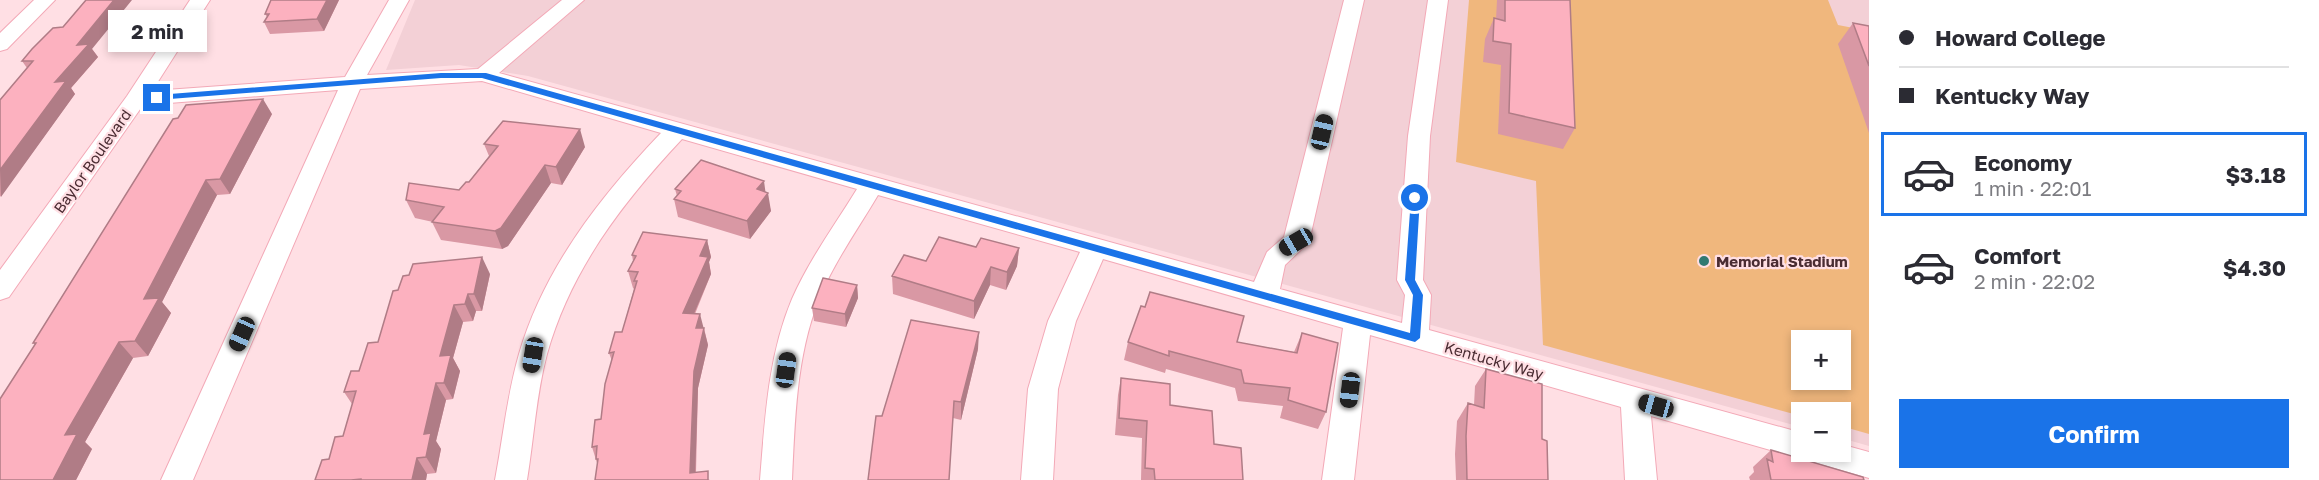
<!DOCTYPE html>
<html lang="en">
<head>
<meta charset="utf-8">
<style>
  body { margin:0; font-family:"Golos Text",sans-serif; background:#f7f7f7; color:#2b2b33; height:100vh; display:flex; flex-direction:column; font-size:22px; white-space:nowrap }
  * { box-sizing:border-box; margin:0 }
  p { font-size:20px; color:#7c7c81 }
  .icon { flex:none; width:33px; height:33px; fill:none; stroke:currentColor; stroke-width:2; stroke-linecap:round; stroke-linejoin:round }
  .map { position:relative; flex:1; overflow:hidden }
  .side { display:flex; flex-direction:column; background:#fff; width:450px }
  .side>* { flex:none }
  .hud { display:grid; align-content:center; height:132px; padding:0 30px; background:#fff }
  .buttons { position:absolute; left:1791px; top:330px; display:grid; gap:12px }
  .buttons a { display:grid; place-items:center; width:60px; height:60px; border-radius:0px; background:#fff; box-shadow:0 3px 9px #0003; font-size:30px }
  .end { position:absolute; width:27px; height:27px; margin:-14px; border:8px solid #1a73e8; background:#fff; box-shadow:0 0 0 3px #fff }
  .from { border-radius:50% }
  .bubble { position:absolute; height:42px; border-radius:0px; background:#fff; box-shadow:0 3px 9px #0003; font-size:20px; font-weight:700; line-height:42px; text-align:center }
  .car { position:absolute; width:18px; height:36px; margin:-18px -9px; border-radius:8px; box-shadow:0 0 4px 2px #0007; background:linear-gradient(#222 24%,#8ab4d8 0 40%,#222 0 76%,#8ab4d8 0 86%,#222 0) }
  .hud b { display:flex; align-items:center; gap:21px; height:57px; font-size:22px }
  .hud b+b { border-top:2px solid #e1e1e2 }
  .hud i { width:15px; height:15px; background:#2b2b33 }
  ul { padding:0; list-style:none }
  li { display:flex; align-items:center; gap:18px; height:84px; margin:0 12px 9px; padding:0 18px; border:3px solid transparent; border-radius:0px }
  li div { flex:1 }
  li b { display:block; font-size:22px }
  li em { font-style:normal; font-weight:700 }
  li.active { border-color:#1a73e8 }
  li>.icon { width:54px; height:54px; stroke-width:1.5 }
  .button { display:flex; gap:12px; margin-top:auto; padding:12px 30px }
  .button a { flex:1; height:69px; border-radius:0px; background:#1a73e8; color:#fff; font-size:24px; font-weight:700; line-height:69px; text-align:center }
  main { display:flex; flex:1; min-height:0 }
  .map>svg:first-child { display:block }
  .built { fill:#f3d0d6; fill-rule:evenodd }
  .green { fill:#f0b77d; fill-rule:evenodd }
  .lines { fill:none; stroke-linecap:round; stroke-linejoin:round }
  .minor-casing { stroke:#f3a9b7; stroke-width:2 }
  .minor { fill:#fff; fill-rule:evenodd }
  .wall { fill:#d998a4 }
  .shaded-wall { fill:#b07c86 }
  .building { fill:#fcb1bf; stroke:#b07c86; stroke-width:1.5 }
  .route { fill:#1a73e8 }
  .poi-dot { fill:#317972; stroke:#ffdfe4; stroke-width:2 }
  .labels { text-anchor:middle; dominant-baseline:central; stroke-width:4.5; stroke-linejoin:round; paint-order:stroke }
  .street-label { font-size:15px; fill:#4a2c32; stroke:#ffdfe4 }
  .poi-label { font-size:15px; font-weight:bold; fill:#4a2c32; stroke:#ffdfe4; text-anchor:start }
</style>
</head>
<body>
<main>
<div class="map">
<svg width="1869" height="480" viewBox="0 0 1869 480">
  <rect width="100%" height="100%" fill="#ffdfe4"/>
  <!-- built -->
  <path class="built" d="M 415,0 L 1869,0 L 1869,446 L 1841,438 L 1840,412 L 1802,412 L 1801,427 L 528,76 L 459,65 L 386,70 ZM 1802,340 L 1840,340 L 1840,380 L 1802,380 Z"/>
  <!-- green -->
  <path class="green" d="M 1469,0 L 1828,0 L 1838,25 L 1869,31 L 1869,434 L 1841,426 L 1840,412 L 1802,412 L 1801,416 L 1543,345 L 1536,181 L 1456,162 ZM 1802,340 L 1840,340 L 1840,380 L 1802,380 Z"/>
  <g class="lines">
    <defs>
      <path id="minor" d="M 34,0 L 55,0 L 7,49 L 0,51 L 0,33 Z
        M 190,0 L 210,0 L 152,91 L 345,77 L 389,0 L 409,0 L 367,75 L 478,69 L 562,0 L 584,0 L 499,73 L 1254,282 L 1267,252 L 1284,237 L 1344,0 L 1364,0 L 1309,242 L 1285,265 L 1280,289 L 1402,323 L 1405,295 L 1397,280 L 1408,136 L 1428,0 L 1448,0 L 1430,136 L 1423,280 L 1431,295 L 1429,330 L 1802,433 L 1802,452 L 1840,452 L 1840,444 L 1869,452 L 1869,478 L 1810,461 L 1808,457 L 1802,459 L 1651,416 L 1657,480 L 1625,480 L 1621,407 L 1370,335 L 1354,480 L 1322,480 L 1343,328 L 1103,259 L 1076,321 L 1058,389 L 1053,480 L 1021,480 L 1028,389 L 1048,321 L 1080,252 L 878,195 C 858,229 834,262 819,299 C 796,356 795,420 792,480 L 760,480 C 765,419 768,356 792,299 C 809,260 835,225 857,189 L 682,139 C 623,202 571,269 547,354 C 536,395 534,438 527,480 L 495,480 C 503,438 507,395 519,354 C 544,268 600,197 661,133 L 482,81 L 360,89 L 193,480 L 161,480 L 338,90 L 143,105 L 9,297 L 0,300 L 0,270 L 127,96 Z"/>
    </defs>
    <!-- minor casing -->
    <use href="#minor" class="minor-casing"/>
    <!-- minor -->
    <use href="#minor" class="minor"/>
  </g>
  <!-- wall -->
  <path class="wall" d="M 271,0 L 339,0 L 324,31 L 270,34 L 264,22 L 267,17 L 265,14 Z
    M 1497,0 L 1570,0 L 1575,128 L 1563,149 L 1498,134 L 1501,65 L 1483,62 L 1485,39 L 1494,18 L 1496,19 Z
    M 1853,23 L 1869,26 L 1869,133 L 1838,44 Z
    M 92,49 L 98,57 L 71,88 L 75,94 L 0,197 L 0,100 L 27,68 L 22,61 Z
    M 272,114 L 230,194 L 217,195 L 162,302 L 171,313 L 148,356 L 133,358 L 85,442 L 92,449 L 76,480 L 0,480 L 35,344 L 33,343 L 178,118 Z
    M 484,144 L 585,147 L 562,185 L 551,183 L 508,246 L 502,249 L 441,240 L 432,222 L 433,222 L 415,218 L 406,200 L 459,190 L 469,182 L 489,156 Z
    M 675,189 L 765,192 L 771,211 L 750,239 L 678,217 L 674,199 L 677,196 Z
    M 707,240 L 711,257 L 709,262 L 711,274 L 695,314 L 703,328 L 704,328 L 708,345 L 698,388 L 696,473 L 710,480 L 597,463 L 592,447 L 601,419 L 612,361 L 609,353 L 622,332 L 634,289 L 633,288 L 628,271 L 633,261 L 632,255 Z
    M 976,247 L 1019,248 L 1017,266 L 1006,290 L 990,285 L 974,319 L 893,294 L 892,276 L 926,261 Z
    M 490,274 L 482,311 L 476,311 L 473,321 L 463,322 L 453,358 L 460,371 L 453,399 L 446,400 L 436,441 L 441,449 L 436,473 L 427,474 L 426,480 L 315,480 L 343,436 L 352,404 L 344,392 L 378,342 Z
    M 857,285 L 858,298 L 846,327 L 814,321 L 812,308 Z
    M 1302,333 L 1326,412 L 1318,429 L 1280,418 L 1283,406 L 1238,401 L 1235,388 L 1166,369 L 1165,373 L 1124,360 L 1128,342 L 1237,342 L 1294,352 Z
    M 978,349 L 961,420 L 953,418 L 882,416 Z
    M 1486,369 L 1542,439 L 1548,480 L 1456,480 L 1455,454 L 1457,421 L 1468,403 L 1474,405 L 1475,386 Z
    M 1121,378 L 1170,405 L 1214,444 L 1243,480 L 1141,480 L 1142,438 L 1115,435 L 1118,395 Z
    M 1771,450 L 1864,480 L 1750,480 L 1749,477 L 1754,472 L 1753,467 Z"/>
  <!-- shaded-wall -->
  <path class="shaded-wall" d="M 114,0 L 132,0 L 92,49 L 98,57 L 71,88 L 75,94 L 1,197 L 0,170 L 55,82 L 77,45 Z
    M 327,0 L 339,0 L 324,31 L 317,19 Z
    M 263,99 L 272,114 L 230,194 L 220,179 Z
    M 580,129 L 585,147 L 562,185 L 556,167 Z
    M 545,165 L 551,183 L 508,246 L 502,249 L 495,231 Z
    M 206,180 L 217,195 L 162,302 L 171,313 L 148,356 L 135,341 L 144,299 Z
    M 764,181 L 766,196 L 768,193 L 771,211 L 750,239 L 747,221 L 757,189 Z
    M 707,240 L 711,257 L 709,262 L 711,274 L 687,330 L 683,313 L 700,256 Z
    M 1019,248 L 1017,266 L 1006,290 L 1007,272 Z
    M 482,257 L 490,274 L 482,311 L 474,294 Z
    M 991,267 L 990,285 L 974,319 L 974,301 Z
    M 857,285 L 858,298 L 846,327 L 845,314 Z
    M 468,294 L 476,311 L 473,321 L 465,304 Z
    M 454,305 L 463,322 L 453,358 L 460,371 L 453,399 L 444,383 L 440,356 Z
    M 700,314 L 708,345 L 698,388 L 695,480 L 690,473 L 696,328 Z
    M 979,332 L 978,349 L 961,420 L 961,402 Z
    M 119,342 L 133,358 L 85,442 L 92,449 L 76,480 L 53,480 L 65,435 Z
    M 436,383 L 446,400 L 436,441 L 441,449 L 436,473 L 426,457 L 424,434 Z
    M 417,458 L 427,474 L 426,480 L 412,480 Z"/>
  <!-- building -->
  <path class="building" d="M 86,0 L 114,0 L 77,45 L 89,44 L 55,82 L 66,81 L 0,170 L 0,100 L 33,61 L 22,61 L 32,49 L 53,28 L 63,27 Z
    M 271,0 L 327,0 L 317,19 L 264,22 L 269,14 L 265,14 Z
    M 1505,0 L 1570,0 L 1575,128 L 1509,113 L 1511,44 L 1493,41 L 1494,18 L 1505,21 Z
    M 1853,23 L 1869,26 L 1869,66 Z
    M 263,99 L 220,179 L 206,180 L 144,299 L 159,298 L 135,341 L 119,342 L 65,435 L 77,434 L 53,480 L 0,480 L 0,399 L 36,343 L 33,343 L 173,119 L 178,118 L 186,105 Z
    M 503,121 L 580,129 L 556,167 L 545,165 L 501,228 L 495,231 L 432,222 L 444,207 L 406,200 L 409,183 L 459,190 L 466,182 L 469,182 L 498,146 L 484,144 Z
    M 701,160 L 764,181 L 757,189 L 768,193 L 747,221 L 674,199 L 681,191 L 675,189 Z
    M 643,232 L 707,240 L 700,256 L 708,257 L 683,313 L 700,314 L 696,328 L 704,328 L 694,371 L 690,473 L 708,471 L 708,480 L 595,480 L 598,459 L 596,459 L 597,446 L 592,447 L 595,420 L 601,419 L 605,384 L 614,352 L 609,353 L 615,332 L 622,332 L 637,281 L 634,281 L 638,272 L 628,271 L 636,256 L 632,255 Z
    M 939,237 L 976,247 L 981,238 L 1019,248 L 1007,272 L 991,267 L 974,301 L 892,276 L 904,255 L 926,261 Z
    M 482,257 L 474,294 L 468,294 L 465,304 L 454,305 L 440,356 L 451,355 L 444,383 L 436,383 L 424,434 L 431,433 L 426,457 L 417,458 L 412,480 L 361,480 L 361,479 L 351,480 L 315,480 L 322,460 L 329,459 L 335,437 L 343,436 L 356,391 L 344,392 L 351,371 L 359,371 L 368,343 L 378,342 L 393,291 L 398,290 L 403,276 L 409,275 L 413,264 Z
    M 823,278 L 857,285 L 845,314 L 812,308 Z
    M 1150,292 L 1244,316 L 1237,342 L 1297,353 L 1302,333 L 1338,343 L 1326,412 L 1288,400 L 1290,388 L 1244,383 L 1241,370 L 1169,351 L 1169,356 L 1128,342 L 1141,306 L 1145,307 Z
    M 911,320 L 979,332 L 961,402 L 954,401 L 949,480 L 868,480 L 876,416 L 882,416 Z
    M 1486,369 L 1542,384 L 1542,439 L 1547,441 L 1548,480 L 1467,480 L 1466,436 L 1468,403 L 1484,408 Z
    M 1121,378 L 1170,384 L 1170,405 L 1212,411 L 1214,444 L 1241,448 L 1243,480 L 1155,480 L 1154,469 L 1145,468 L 1147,421 L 1119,418 Z
    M 1771,450 L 1863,477 L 1864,480 L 1771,480 L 1767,459 L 1773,462 Z"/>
  <!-- route -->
  <path class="route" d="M 441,73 L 486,73 L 1410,333 L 1413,295 L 1405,280 L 1411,198 L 1415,195 L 1420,198 L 1415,280 L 1423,295 L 1420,338 L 1415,342 L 482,78 L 441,78 L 157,100 L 153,98 L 157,95 Z"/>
  <!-- markers -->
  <circle class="poi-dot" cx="1704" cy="261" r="6"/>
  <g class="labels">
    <!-- street labels -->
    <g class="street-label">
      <text transform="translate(92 161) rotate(-55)">Baylor Boulevard</text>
      <text transform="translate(1494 360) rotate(16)">Kentucky Way</text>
    </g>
    <!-- poi labels -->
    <g class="poi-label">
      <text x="1716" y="261">Memorial Stadium</text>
    </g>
  </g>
</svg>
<div class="buttons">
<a>+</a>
<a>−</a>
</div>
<i class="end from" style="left:1415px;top:198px"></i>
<i class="end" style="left:157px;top:98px"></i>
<div class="bubble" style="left:108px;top:10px;width:99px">2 min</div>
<i class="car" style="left:1322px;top:132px;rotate:13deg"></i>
<i class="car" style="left:1296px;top:242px;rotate:240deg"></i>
<i class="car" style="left:242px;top:334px;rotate:204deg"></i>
<i class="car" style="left:533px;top:355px;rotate:189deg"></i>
<i class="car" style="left:786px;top:370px;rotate:8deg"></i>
<i class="car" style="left:1350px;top:390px;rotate:187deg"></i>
<i class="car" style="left:1656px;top:406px;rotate:286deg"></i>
</div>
<section class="side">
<div class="hud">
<b><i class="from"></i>Howard College</b>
<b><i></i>Kentucky Way</b>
</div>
<ul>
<li class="active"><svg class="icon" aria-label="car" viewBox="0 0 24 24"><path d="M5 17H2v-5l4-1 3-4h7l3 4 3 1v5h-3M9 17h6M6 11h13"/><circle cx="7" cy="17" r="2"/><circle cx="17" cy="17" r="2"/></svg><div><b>Economy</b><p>1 min · 22:01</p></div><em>$3.18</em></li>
<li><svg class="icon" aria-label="car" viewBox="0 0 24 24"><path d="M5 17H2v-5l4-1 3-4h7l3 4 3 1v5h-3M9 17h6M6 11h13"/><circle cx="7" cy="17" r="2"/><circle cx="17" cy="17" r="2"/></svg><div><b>Comfort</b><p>2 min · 22:02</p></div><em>$4.30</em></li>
</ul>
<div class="button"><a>Confirm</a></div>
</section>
</main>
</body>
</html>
